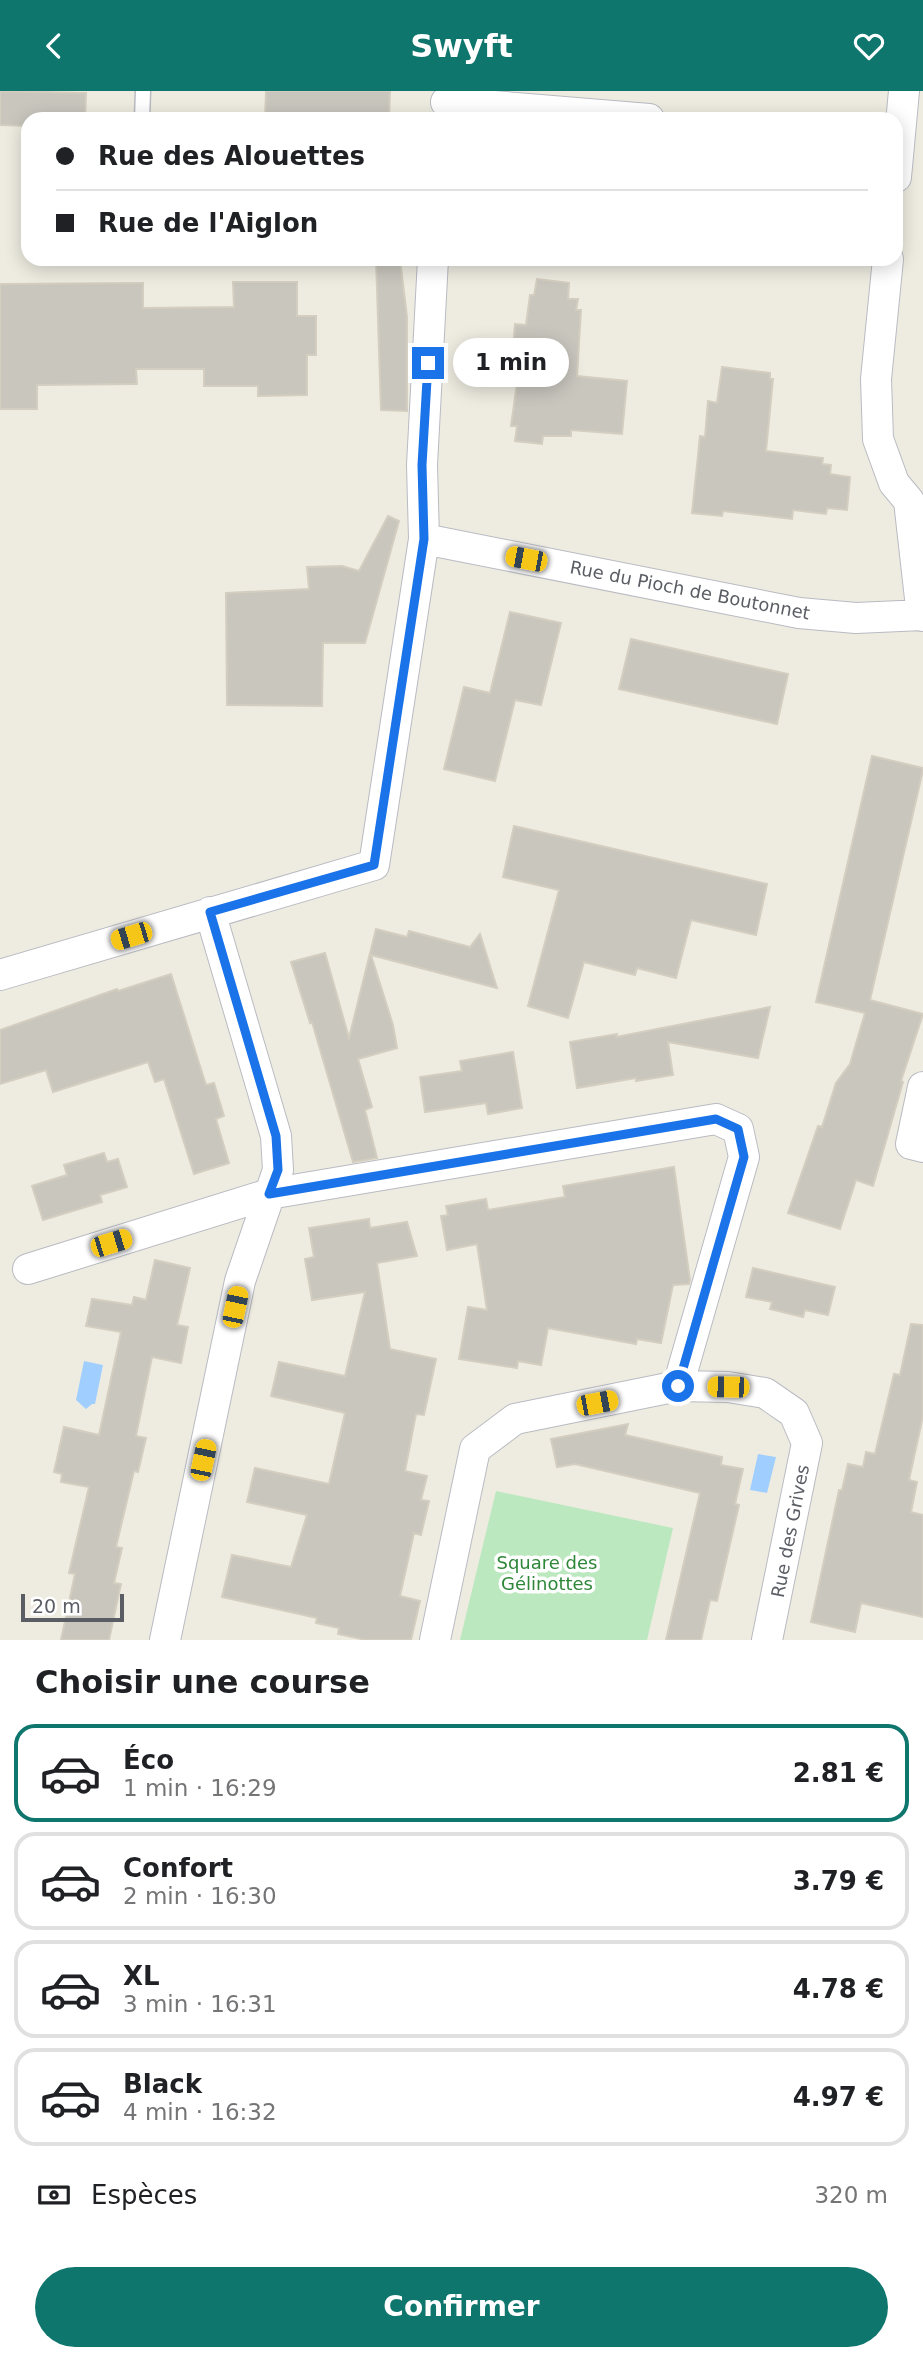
<!DOCTYPE html>
<html lang="fr">
<head>
<meta charset="utf-8">
<style>
  body { margin:0; font-family:"DejaVu Sans",sans-serif; background:#f2f2f2; color:#202124; height:100vh; display:flex; flex-direction:column; font-size:26px; white-space:nowrap }
  * { box-sizing:border-box; margin:0 }
  p { font-size:23px; color:#757577 }
  .icon { flex:none; width:38px; height:38px; fill:none; stroke:currentColor; stroke-width:2; stroke-linecap:round; stroke-linejoin:round }
  .map { position:relative; height:1549px; overflow:hidden }
  .panel { display:flex; flex-direction:column; background:#fff; flex:1 }
  .panel>* { flex:none }
  .banner { position:absolute; left:21px; top:21px; width:882px; height:154px; border-radius:21px; box-shadow:0 4px 18px #0003; display:grid; align-content:center; height:154px; padding:0 35px; background:#fff }
  .scale { position:absolute; left:21px; bottom:18px; width:103px; box-sizing:border-box; padding-left:7px; border:4px solid #5a5d64; border-top:0; font-size:19px; line-height:24px; white-space:nowrap; color:#5a5d64; -webkit-text-stroke:5px #fff; paint-order:stroke }
  .end { position:absolute; width:32px; height:32px; margin:-16px; border:9px solid #1a73e8; background:#fff; box-shadow:0 0 0 4px #fff }
  .from { border-radius:50% }
  .bubble { position:absolute; height:49px; border-radius:24px; background:#fff; box-shadow:0 4px 18px #0003; font-size:23px; font-weight:700; line-height:49px; text-align:center }
  .car { position:absolute; width:21px; height:42px; margin:-21px -10px; border-radius:9px; box-shadow:0 0 5px 2px #0007; background:linear-gradient(#f5c518 24%,#345 0 40%,#f5c518 0 76%,#345 0 86%,#f5c518 0) }
  .banner b { display:flex; align-items:center; gap:24px; height:66px; font-size:26px }
  .banner b+b { border-top:2px solid #e0e0e0 }
  .banner i { width:18px; height:18px; background:#202124 }
  ul { padding:0; list-style:none }
  li { display:flex; align-items:center; gap:21px; height:98px; margin:0 14px 10px; padding:0 21px; border:4px solid #e0e0e0; border-radius:21px }
  li div { flex:1 }
  li b { display:block; font-size:26px }
  li em { font-style:normal; font-weight:700 }
  li.active { border-color:#0f766e }
  li>.icon { width:63px; height:63px; stroke-width:1.5 }
  h2 { padding:0 35px; font-size:32px; line-height:84px }
  .pay { display:flex; align-items:center; gap:18px; height:77px; padding:0 35px; font-size:26px }
  .pay p { margin-inline-start:auto }
  .action { display:flex; gap:14px; margin-top:auto; padding:14px 35px }
  .action a { flex:1; height:80px; border-radius:42px; background:#0f766e; color:#fff; font-size:28px; font-weight:700; line-height:80px; text-align:center }
  header { display:flex; justify-content:space-between; align-items:center; height:91px; padding:0 35px; background:#0f766e; color:#fff; font-size:32px; font-weight:700 }
  .map>svg:first-child { display:block }
  .green { fill:#bbe8be }
  .water { fill:#a0cfff }
  .building { fill:#c9c6be; stroke:#d3cebf; stroke-width:2 }
  .lines { fill:none; stroke-linecap:round; stroke-linejoin:round }
  .service-casing { stroke:#b9bbc2; stroke-width:17 }
  .minor-casing { stroke:#b9bbc2; stroke-width:32 }
  .service { stroke:#fff; stroke-width:14 }
  .minor { stroke:#fff; stroke-width:30 }
  .route { stroke:#1a73e8; stroke-width:9 }
  .labels { text-anchor:middle; dominant-baseline:central; stroke-width:7; stroke-linejoin:round; paint-order:stroke }
  .street-label { font-size:18px; fill:#5a5d64; stroke:#fff }
  .park-label { font-size:18px; fill:#2e8738; stroke:#fff }
</style>
</head>
<body>
<header><svg class="icon" aria-label="back" viewBox="0 0 24 24"><path d="M15 5l-7 7 7 7"/></svg>Swyft<svg class="icon" aria-label="heart" viewBox="0 0 24 24"><path d="M12 20l-8-8c-3-5 5-10 8-4 3-6 11-1 8 4z"/></svg></header>
<div class="map">
<svg width="923" height="1549" viewBox="0 0 923 1549">
  <rect width="100%" height="100%" fill="#eeece1"/>
  <!-- green -->
  <path class="green" d="M 496,1400 L 673,1437 L 647,1549 L 460,1549 Z"/>
  <!-- water -->
  <path class="water" d="M 84,1270 L 103,1274 L 95,1313 L 92,1313 L 86,1318 L 76,1309 Z
    M 758,1363 L 776,1366 L 767,1402 L 750,1399 Z"/>
  <!-- building -->
  <path class="building" d="M 0,0 L 86,2 L 85,28 L 28,28 L 28,35 L 0,34 Z
    M 266,0 L 390,0 L 389,28 L 265,28 Z
    M 376,168 L 400,168 L 407,226 L 407,320 L 381,319 Z
    M 537,188 L 569,192 L 568,208 L 578,208 L 576,219 L 581,219 L 577,285 L 627,290 L 622,343 L 571,339 L 571,345 L 543,345 L 542,353 L 515,350 L 517,335 L 511,335 L 518,285 L 511,284 L 515,233 L 526,234 L 530,204 L 534,204 Z
    M 233,191 L 297,191 L 297,225 L 316,225 L 316,264 L 307,264 L 307,304 L 258,305 L 258,295 L 204,295 L 204,278 L 136,278 L 137,293 L 37,294 L 37,318 L 0,318 L 0,193 L 143,192 L 143,217 L 234,216 Z
    M 722,276 L 770,282 L 770,288 L 773,288 L 766,360 L 823,367 L 822,373 L 831,374 L 830,383 L 850,386 L 847,419 L 827,417 L 826,423 L 793,419 L 792,428 L 723,420 L 722,425 L 692,422 L 700,345 L 705,346 L 708,310 L 717,312 Z
    M 388,425 L 399,430 L 365,552 L 323,552 L 322,615 L 227,614 L 226,502 L 309,498 L 307,476 L 342,475 L 359,480 Z
    M 510,521 L 561,532 L 541,614 L 515,609 L 495,690 L 444,678 L 464,596 L 490,602 Z
    M 631,548 L 788,583 L 777,633 L 619,598 Z
    M 872,665 L 923,677 L 923,679 L 870,909 L 923,923 L 901,990 L 903,991 L 873,1095 L 856,1089 L 840,1138 L 788,1122 L 818,1035 L 822,1036 L 836,992 L 850,973 L 865,922 L 816,911 Z
    M 514,735 L 767,793 L 756,844 L 691,829 L 676,887 L 637,877 L 635,884 L 584,871 L 568,927 L 528,915 L 559,799 L 503,786 Z
    M 376,838 L 407,846 L 409,840 L 470,856 L 480,843 L 497,897 L 371,864 L 393,934 L 397,957 L 358,968 L 372,1016 L 365,1019 L 377,1067 L 353,1071 L 312,931 L 310,932 L 291,871 L 325,862 L 349,947 Z
    M 171,883 L 206,994 L 214,992 L 224,1025 L 216,1028 L 229,1072 L 194,1083 L 164,988 L 155,991 L 148,971 L 53,1001 L 46,979 L 0,993 L 0,939 L 117,898 L 118,900 Z
    M 770,916 L 758,967 L 668,951 L 673,984 L 636,990 L 636,987 L 577,997 L 570,951 L 617,943 L 616,946 Z
    M 513,961 L 522,1017 L 488,1023 L 486,1012 L 425,1021 L 420,986 L 462,980 L 460,970 Z
    M 104,1062 L 107,1071 L 118,1068 L 127,1096 L 100,1104 L 102,1111 L 43,1129 L 32,1095 L 67,1084 L 64,1074 Z
    M 674,1076 L 690,1189 L 689,1193 L 673,1194 L 661,1252 L 637,1248 L 636,1253 L 548,1237 L 541,1274 L 518,1270 L 517,1277 L 459,1268 L 468,1216 L 487,1219 L 477,1153 L 447,1159 L 441,1125 L 448,1124 L 446,1115 L 486,1108 L 488,1119 L 565,1106 L 563,1095 Z
    M 369,1128 L 370,1137 L 407,1131 L 417,1165 L 377,1172 L 390,1258 L 436,1268 L 424,1324 L 416,1323 L 405,1380 L 427,1385 L 421,1409 L 429,1410 L 421,1444 L 414,1442 L 400,1505 L 420,1510 L 411,1549 L 366,1549 L 338,1543 L 339,1537 L 316,1532 L 317,1527 L 222,1506 L 232,1464 L 291,1476 L 307,1424 L 247,1411 L 255,1377 L 329,1393 L 345,1322 L 271,1305 L 279,1271 L 345,1285 L 365,1201 L 312,1209 L 305,1168 L 314,1166 L 309,1137 Z
    M 155,1169 L 190,1177 L 177,1234 L 188,1236 L 181,1272 L 152,1266 L 136,1345 L 146,1347 L 138,1381 L 134,1380 L 116,1456 L 122,1457 L 114,1492 L 121,1493 L 109,1549 L 61,1549 L 75,1483 L 69,1482 L 89,1396 L 61,1391 L 62,1383 L 54,1381 L 64,1336 L 99,1344 L 121,1241 L 86,1235 L 92,1208 L 132,1214 L 134,1206 L 146,1209 Z
    M 753,1177 L 835,1196 L 828,1224 L 805,1219 L 803,1226 L 770,1218 L 772,1211 L 746,1206 Z
    M 911,1233 L 923,1234 L 923,1325 L 909,1389 L 917,1391 L 911,1421 L 923,1424 L 923,1526 L 861,1512 L 855,1541 L 811,1531 L 839,1399 L 842,1399 L 848,1373 L 863,1376 L 866,1361 L 875,1363 L 894,1283 L 900,1284 Z
    M 628,1333 L 625,1344 L 722,1366 L 721,1374 L 743,1378 L 735,1413 L 739,1414 L 717,1510 L 710,1509 L 701,1549 L 666,1549 L 700,1402 L 575,1373 L 557,1376 L 551,1348 Z"/>
  <g class="lines">
    <defs>
      <path id="service" d="M 142,28 L 143,0"/>
      <path id="minor" d="M 446,11 L 649,28
        M 896,86 L 904,0
        M 888,168 L 876,288 L 878,348 L 894,392 L 909,410
        M 909,410 L 922,525
        M 424,448 L 422,374 L 433,168
        M 0,884 L 374,774 L 424,448 L 799,522 L 856,527 L 923,524
        M 923,996 L 911,1053 L 923,1056
        M 28,1178 L 269,1103 L 716,1028 L 738,1038 L 744,1066 L 678,1295
        M 165,1549 L 240,1190 L 278,1079 L 276,1045 L 210,821
        M 435,1549 L 475,1358 L 515,1328 L 678,1295 L 728,1296 L 765,1302 L 794,1322 L 807,1352 L 767,1549"/>
    </defs>
    <!-- service casing -->
    <use href="#service" class="service-casing"/>
    <!-- minor casing -->
    <use href="#minor" class="minor-casing"/>
    <!-- service -->
    <use href="#service" class="service"/>
    <!-- minor -->
    <use href="#minor" class="minor"/>
  </g>
  <g class="lines">
    <!-- route -->
    <path class="route" d="M 428,272 L 422,374 L 424,448 L 374,774 L 210,821 L 276,1045 L 278,1079 L 269,1103 L 716,1028 L 738,1038 L 744,1066 L 678,1295"/>
  </g>
  <g class="labels">
    <!-- street labels -->
    <g class="street-label">
      <text transform="translate(690 499) rotate(11)">Rue du Pioch de Boutonnet</text>
      <text transform="translate(790 1440) rotate(-79)">Rue des Grives</text>
    </g>
    <!-- park labels -->
    <g class="park-label">
      <text x="547" y="1471">Square des<tspan x="547" dy="21">Gélinottes</tspan></text>
    </g>
  </g>
</svg>
<div class="scale">20 m</div>
<i class="end from" style="left:678px;top:1295px"></i>
<i class="end" style="left:428px;top:272px"></i>
<div class="bubble" style="left:453px;top:247px;width:116px">1 min</div>
<i class="car" style="left:526px;top:468px;rotate:281deg"></i>
<i class="car" style="left:131px;top:845px;rotate:253deg"></i>
<i class="car" style="left:111px;top:1152px;rotate:73deg"></i>
<i class="car" style="left:235px;top:1216px;rotate:12deg"></i>
<i class="car" style="left:728px;top:1296px;rotate:271deg"></i>
<i class="car" style="left:597px;top:1312px;rotate:79deg"></i>
<i class="car" style="left:203px;top:1369px;rotate:12deg"></i>
<div class="banner">
<b><i class="from"></i>Rue des Alouettes</b>
<b><i></i>Rue de l'Aiglon</b>
</div>
</div>
<section class="panel">
<h2>Choisir une course</h2>
<ul>
<li class="active"><svg class="icon" aria-label="car" viewBox="0 0 24 24"><path d="M5 17H2v-5l4-1 3-4h7l3 4 3 1v5h-3M9 17h6M6 11h13"/><circle cx="7" cy="17" r="2"/><circle cx="17" cy="17" r="2"/></svg><div><b>Éco</b><p>1 min · 16:29</p></div><em>2.81 €</em></li>
<li><svg class="icon" aria-label="car" viewBox="0 0 24 24"><path d="M5 17H2v-5l4-1 3-4h7l3 4 3 1v5h-3M9 17h6M6 11h13"/><circle cx="7" cy="17" r="2"/><circle cx="17" cy="17" r="2"/></svg><div><b>Confort</b><p>2 min · 16:30</p></div><em>3.79 €</em></li>
<li><svg class="icon" aria-label="car" viewBox="0 0 24 24"><path d="M5 17H2v-5l4-1 3-4h7l3 4 3 1v5h-3M9 17h6M6 11h13"/><circle cx="7" cy="17" r="2"/><circle cx="17" cy="17" r="2"/></svg><div><b>XL</b><p>3 min · 16:31</p></div><em>4.78 €</em></li>
<li><svg class="icon" aria-label="car" viewBox="0 0 24 24"><path d="M5 17H2v-5l4-1 3-4h7l3 4 3 1v5h-3M9 17h6M6 11h13"/><circle cx="7" cy="17" r="2"/><circle cx="17" cy="17" r="2"/></svg><div><b>Black</b><p>4 min · 16:32</p></div><em>4.97 €</em></li>
</ul>
<div class="pay"><svg class="icon" aria-label="cash" viewBox="0 0 24 24"><path d="M3 7h18v10H3z"/><circle cx="12" cy="12" r="2"/></svg>Espèces<p>320 m</p></div>
<div class="action"><a>Confirmer</a></div>
</section>
</body>
</html>
